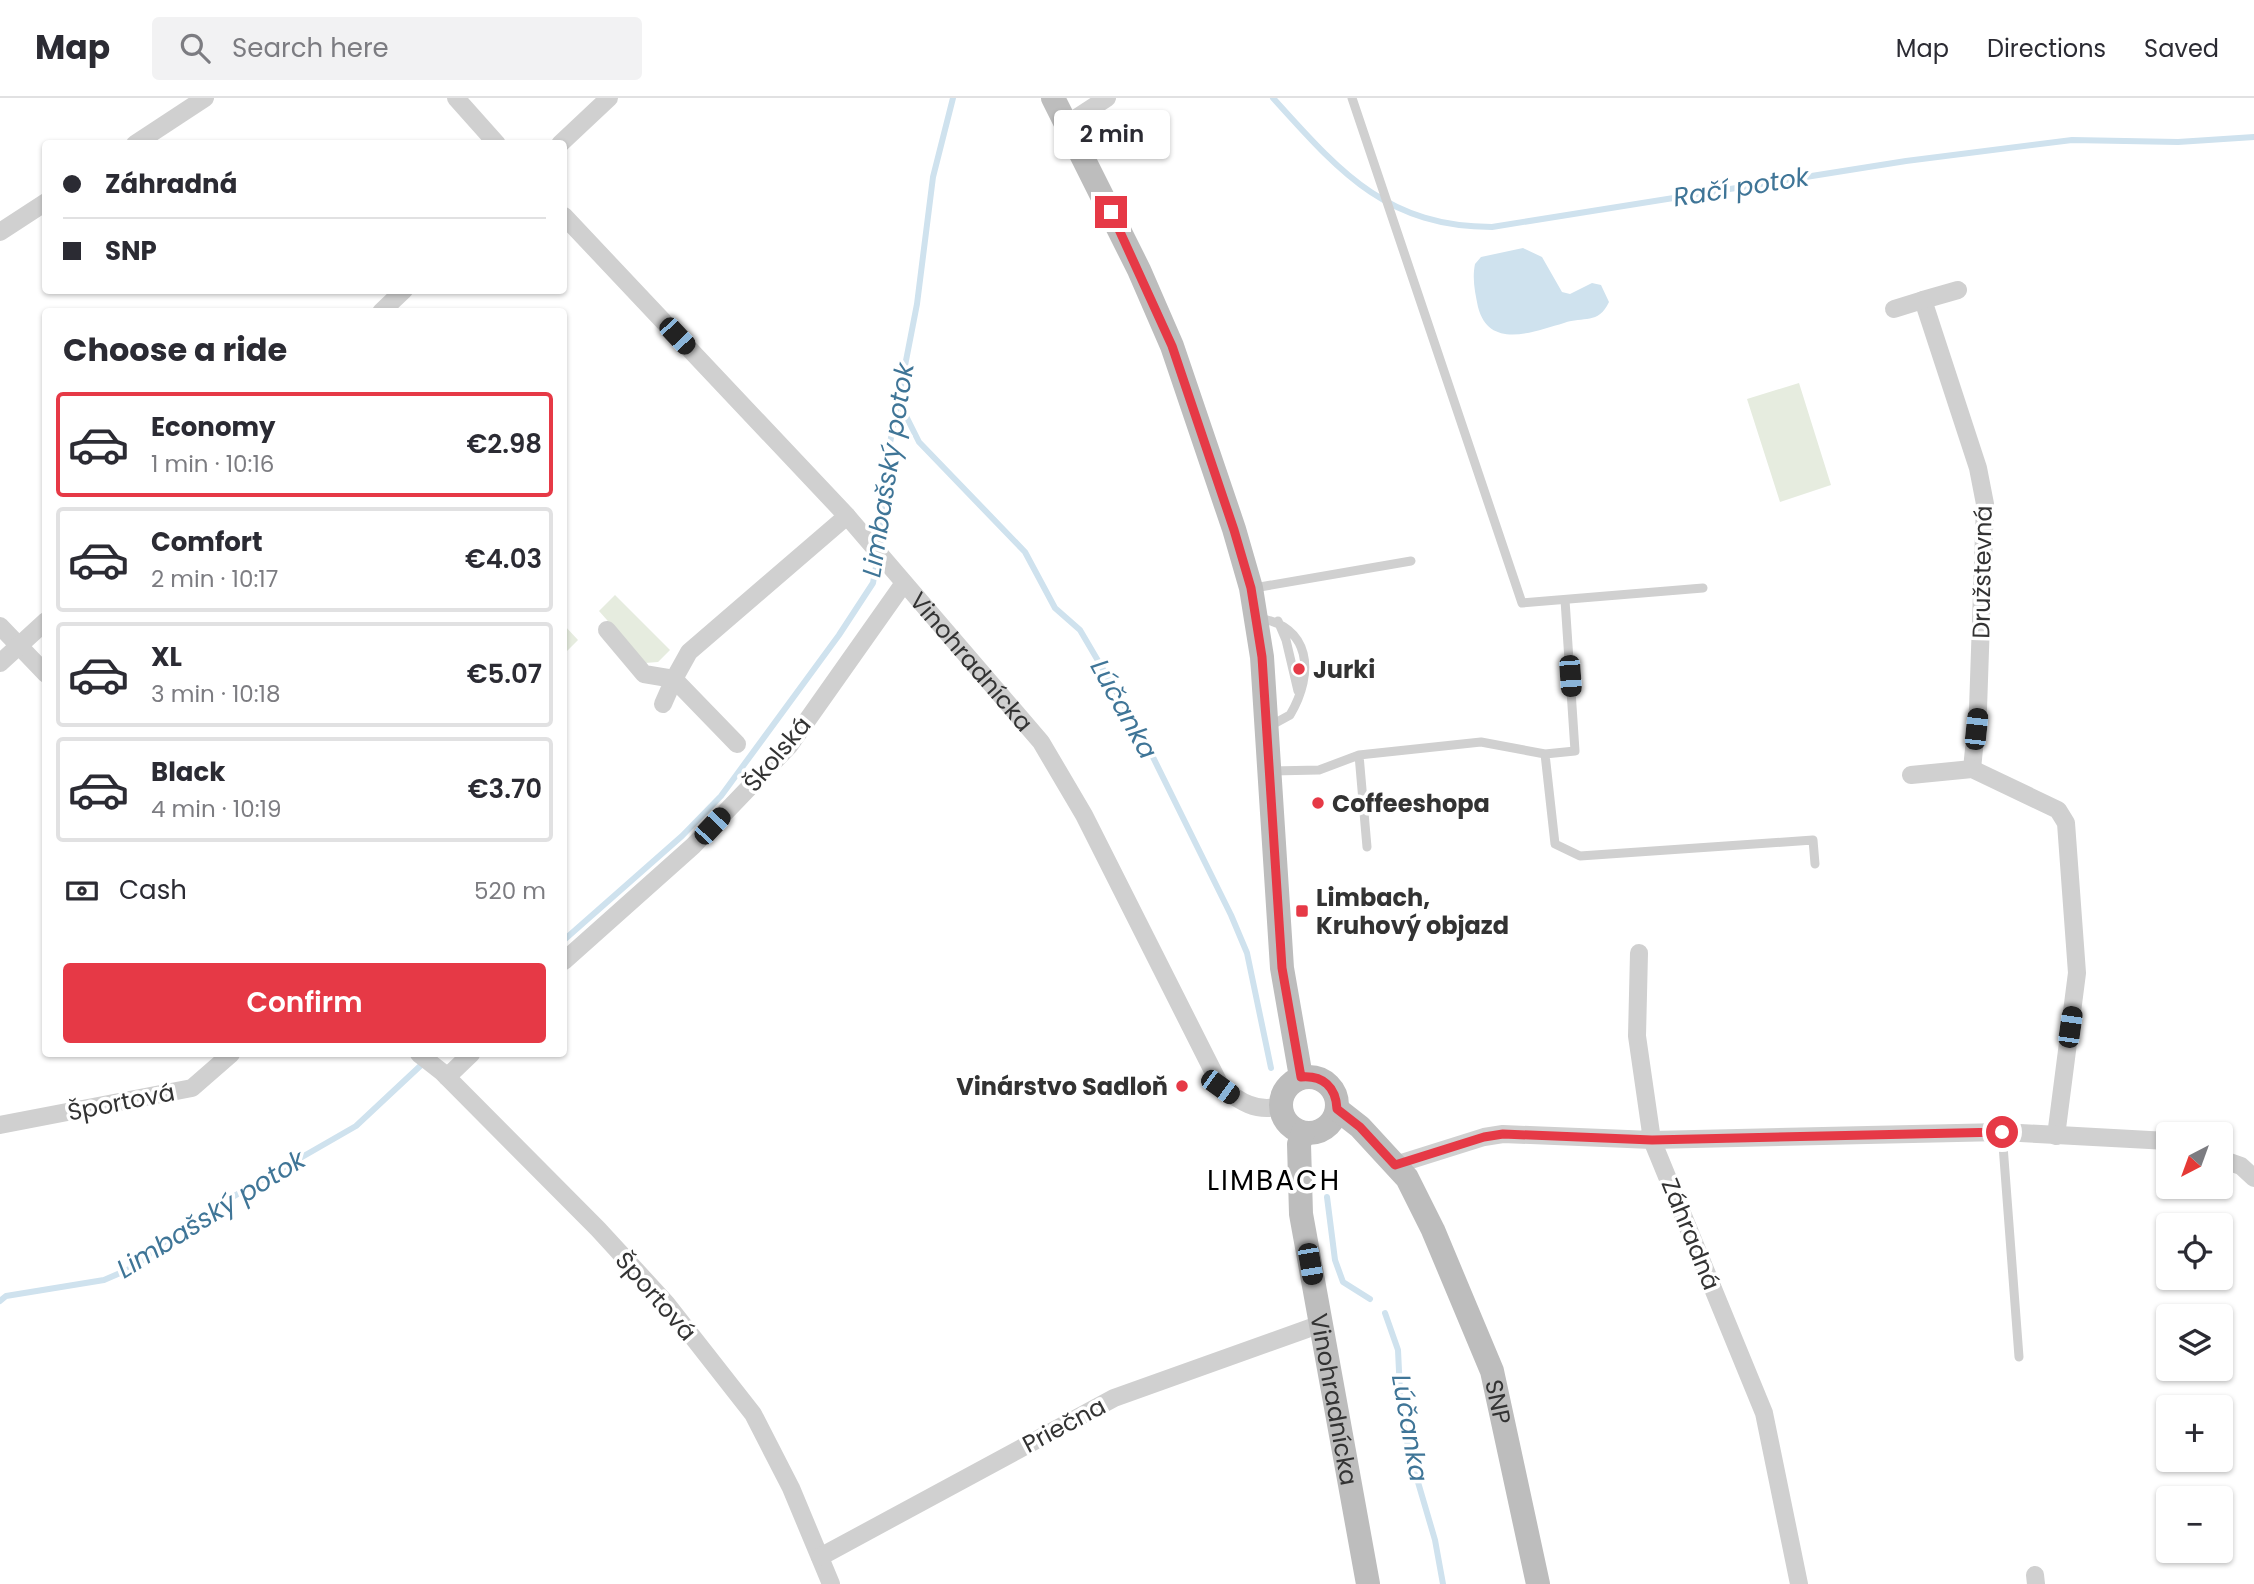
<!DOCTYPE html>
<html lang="en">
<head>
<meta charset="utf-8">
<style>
  body { margin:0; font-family:Poppins,sans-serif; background:#f2f2f3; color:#2b2b33; height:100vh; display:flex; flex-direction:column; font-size:26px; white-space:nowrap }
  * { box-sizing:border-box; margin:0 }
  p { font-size:23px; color:#7c7c81 }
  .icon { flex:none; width:38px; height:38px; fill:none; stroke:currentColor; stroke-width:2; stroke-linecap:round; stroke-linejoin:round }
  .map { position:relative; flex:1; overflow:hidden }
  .sheet { position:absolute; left:42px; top:210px; width:525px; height:749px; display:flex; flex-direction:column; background:#fff; border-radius:7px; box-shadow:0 2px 5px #0004 }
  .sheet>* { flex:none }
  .banner { position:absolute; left:42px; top:42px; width:525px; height:154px; border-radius:7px; box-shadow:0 2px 5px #0004; display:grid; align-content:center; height:154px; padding:0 21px; background:#fff }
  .needle { width:46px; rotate:221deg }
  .tools { position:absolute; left:2156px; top:1024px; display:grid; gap:14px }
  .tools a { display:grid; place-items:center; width:77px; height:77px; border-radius:7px; background:#fff; box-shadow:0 2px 5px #0004; font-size:35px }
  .end { position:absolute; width:32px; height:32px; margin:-16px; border:9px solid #e63946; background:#fff; box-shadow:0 0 0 4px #fff }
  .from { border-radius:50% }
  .bubble { position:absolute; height:49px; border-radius:7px; background:#fff; box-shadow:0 2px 5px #0004; font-size:23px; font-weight:600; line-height:49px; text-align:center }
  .car { position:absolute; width:21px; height:42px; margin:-21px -10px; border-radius:9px; box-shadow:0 0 5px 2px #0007; background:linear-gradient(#222 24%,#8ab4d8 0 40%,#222 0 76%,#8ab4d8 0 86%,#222 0) }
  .banner b { display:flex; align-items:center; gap:24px; height:66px; font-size:26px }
  .banner b+b { border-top:2px solid #e1e1e2 }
  .banner i { width:18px; height:18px; background:#2b2b33 }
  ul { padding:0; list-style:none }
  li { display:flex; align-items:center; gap:21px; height:105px; margin:0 14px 10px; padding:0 7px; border:4px solid #e1e1e2; border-radius:7px }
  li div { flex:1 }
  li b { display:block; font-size:26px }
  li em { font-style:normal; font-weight:600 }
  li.active { border-color:#e63946 }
  li>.icon { width:63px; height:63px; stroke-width:1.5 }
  h2 { padding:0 21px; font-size:32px; line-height:84px }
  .pay { display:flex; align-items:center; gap:18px; height:77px; padding:0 21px; font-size:26px }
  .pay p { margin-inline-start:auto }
  .cta { display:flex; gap:14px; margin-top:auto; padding:14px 21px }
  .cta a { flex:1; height:80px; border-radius:7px; background:#e63946; color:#fff; font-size:28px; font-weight:600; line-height:80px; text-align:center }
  header { display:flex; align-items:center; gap:42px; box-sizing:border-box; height:98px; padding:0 35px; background:#fff; border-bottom:2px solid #e1e1e2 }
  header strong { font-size:33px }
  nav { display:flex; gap:38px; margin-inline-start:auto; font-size:24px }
  .search { width:490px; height:63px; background:#f2f2f3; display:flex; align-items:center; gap:18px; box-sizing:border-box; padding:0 24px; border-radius:7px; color:#7c7c81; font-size:26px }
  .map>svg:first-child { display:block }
  .green { fill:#e6ecdf }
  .water { fill:#cfe2ee }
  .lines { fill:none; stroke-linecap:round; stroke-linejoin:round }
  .stream { stroke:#cfe2ee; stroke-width:6 }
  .lane { stroke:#d0d0d0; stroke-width:9 }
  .street { stroke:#d0d0d0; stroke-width:18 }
  .secondary { stroke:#bdbdbd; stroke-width:24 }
  .route { stroke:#e63946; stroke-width:9 }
  .poi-dot { fill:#e63946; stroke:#fff; stroke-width:2.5 }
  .labels { text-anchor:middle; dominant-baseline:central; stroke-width:7; stroke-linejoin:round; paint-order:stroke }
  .street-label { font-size:24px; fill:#333; stroke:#fff }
  .poi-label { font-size:24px; font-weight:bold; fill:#333; stroke:#fff; text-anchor:start }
  .water-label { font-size:26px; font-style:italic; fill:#3f7597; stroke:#fff }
  .quarter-label { font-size:28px; letter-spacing:2px; fill:#000; stroke:#fff }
</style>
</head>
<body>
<header>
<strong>Map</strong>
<div class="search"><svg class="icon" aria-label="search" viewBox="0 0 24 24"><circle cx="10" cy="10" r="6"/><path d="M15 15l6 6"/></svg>Search here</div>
<nav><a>Map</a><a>Directions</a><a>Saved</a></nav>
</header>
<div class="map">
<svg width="2254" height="1486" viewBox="0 0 2254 1486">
  <rect width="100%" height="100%" fill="#fff"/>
  <!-- green -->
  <path class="green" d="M 1799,285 L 1831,387 L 1780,404 L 1747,301 Z
    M 615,497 L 670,552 L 658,564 L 645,565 L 599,513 Z
    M 564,527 L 578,542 L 564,556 Z"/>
  <!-- water -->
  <path class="water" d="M 1523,150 L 1542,159 L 1562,194 L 1570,196 L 1592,185 L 1601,187 L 1609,204 C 1598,227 1584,218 1564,225 C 1533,234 1489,252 1478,209 C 1475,194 1472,181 1475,166 L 1481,159 Z"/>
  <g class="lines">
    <!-- stream -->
    <path class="stream" d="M 1273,0 C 1339,73 1386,129 1492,129 L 1906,63 L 2072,42 L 2178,44 L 2254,39
      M 900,306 L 919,344 L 1025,454 L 1055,510 L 1080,532 L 1145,643 L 1231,817 L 1247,855 L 1271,970
      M 564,842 L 682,738 L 721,698 L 839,537 L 873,485 L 882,436 L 882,386 L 917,206 L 933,79 L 953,0
      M 1327,1099 L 1335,1162 L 1343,1184 L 1370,1201
      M 0,1203 L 6,1198 L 104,1182 L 134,1169 L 189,1124 L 356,1028 L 433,956
      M 1385,1215 L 1398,1252 L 1401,1315 L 1410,1357 L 1435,1442 L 1443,1486"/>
    <!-- lane -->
    <path class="lane" d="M 1352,0 L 1522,505 L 1703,490
      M 1254,490 L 1411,463
      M 1257,520 C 1311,527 1315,575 1290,617 L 1268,629
      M 1278,523 L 1286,542 L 1298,593
      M 1545,656 L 1555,746 L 1580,758 L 1813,742 L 1815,766
      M 1359,657 L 1367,749
      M 1272,673 L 1319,672 L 1359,657 L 1481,644 L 1545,656 L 1575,653 L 1565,502
      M 2002,1034 L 2019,1259"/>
    <!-- street -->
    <g class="street">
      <path d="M 456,0 L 497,46"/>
      <path d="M 1067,26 L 1107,0"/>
      <path d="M 135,46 L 205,0"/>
      <path d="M 560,46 L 609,0"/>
      <path id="s1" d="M 564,118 L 847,418 L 1041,644 L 1084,717 L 1221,989 C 1239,1003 1257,1015 1280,1008"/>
      <path d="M 0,134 L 46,104"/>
      <path d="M 1958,192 L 1923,202 L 1978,370 L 1985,406 L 1978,611 L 1972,671"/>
      <path d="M 1894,211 L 1923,202"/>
      <path d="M 381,214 L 404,192"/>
      <path d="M 0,528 L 46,576"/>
      <path d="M 607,532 L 644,576 L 674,581 L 663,606"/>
      <path d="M 0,565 L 46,523"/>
      <path d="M 737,646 L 674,581 L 689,554 L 847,418"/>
      <path d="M 1911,677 L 1972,671 L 2058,712 L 2066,725 L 2077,875 L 2056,1038"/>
      <path d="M 564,863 L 693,748 L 789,648 L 904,485"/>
      <path d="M 419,956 L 442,974 L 598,1131 L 666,1205 L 753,1316 L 791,1390 L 831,1486"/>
      <path d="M 447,979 L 471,956"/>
      <path d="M 0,1027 L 192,990 L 231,956"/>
      <path d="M 2221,1061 L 2241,1068 L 2254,1080"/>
      <path d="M 1395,1067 L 1484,1039 L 1503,1036 L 1652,1042 L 1637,938 L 1639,855"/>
      <path d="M 820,1459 L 1114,1300 L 1321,1226"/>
      <path d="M 2035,1477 L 2036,1486"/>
      <path d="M 1799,1486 L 1764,1315 L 1652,1042 L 2002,1034 L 2168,1043"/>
    </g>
    <!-- secondary -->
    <g class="secondary">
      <path d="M 1053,0 L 1139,172 L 1172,248 L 1234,431 L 1251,490 L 1262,559 L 1282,870 L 1301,979"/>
      <circle cx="1309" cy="1007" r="28"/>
      <path id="s2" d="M 1337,1011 L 1360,1029 L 1407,1080 L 1433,1132 L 1492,1273 L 1538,1486"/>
      <path id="s3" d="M 1303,1035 L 1299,1046 L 1301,1116 L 1368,1486"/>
    </g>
  </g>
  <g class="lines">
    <!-- route -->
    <path class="route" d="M 1111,114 L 1172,248 L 1234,432 L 1251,490 L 1262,559 L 1282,870 L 1301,979 C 1323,977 1336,989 1337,1011 L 1360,1029 L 1395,1067 L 1484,1039 L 1503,1036 L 1652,1042 L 2002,1034"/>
  </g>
  <!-- markers -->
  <g class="poi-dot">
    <circle cx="1299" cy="571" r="7"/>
    <circle cx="1318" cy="705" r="7"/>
    <rect x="1295" y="806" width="14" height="14" rx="3.5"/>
    <circle cx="1182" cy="988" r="7"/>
  </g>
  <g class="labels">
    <!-- street labels -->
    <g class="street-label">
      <text transform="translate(1982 474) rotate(-89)">Družstevná</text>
      <text stroke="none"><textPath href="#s1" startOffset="604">Vinohradnícka</textPath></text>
      <text transform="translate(777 656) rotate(-50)">Školská</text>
      <text transform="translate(121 1004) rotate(-11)">Športová</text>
      <text transform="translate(1691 1136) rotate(68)">Záhradná</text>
      <text transform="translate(656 1198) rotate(49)">Športová</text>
      <text stroke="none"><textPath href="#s3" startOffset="270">Vinohradnícka</textPath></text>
      <text stroke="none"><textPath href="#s2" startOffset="341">SNP</textPath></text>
      <text transform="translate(1064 1327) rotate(-28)">Priečna</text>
    </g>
    <!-- poi labels -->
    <g class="poi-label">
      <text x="1313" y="571">Jurki</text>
      <text x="1332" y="705">Coffeeshopa</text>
      <text x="1316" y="799">Limbach,<tspan x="1316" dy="28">Kruhový objazd</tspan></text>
      <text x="1168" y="988" text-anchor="end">Vinárstvo Sadloň</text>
    </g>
    <!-- water labels -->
    <g class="water-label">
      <text transform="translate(1741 89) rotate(-9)">Račí potok</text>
      <text transform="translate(888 372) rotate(-81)">Limbašský potok</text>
      <text transform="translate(1124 611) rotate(61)">Lúčanka</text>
      <text transform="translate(211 1116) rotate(-32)">Limbašský potok</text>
      <text transform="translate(1410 1330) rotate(80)">Lúčanka</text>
    </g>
    <!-- quarter labels -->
    <g class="quarter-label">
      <text x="1274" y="1082">LIMBACH</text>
    </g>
  </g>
</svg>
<div class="tools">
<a><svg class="needle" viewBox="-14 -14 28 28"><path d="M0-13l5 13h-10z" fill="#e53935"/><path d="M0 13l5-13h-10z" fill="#7c7c81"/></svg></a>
<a><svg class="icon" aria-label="locate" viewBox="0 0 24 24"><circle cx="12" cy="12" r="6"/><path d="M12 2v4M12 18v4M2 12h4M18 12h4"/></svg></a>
<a><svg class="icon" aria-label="layers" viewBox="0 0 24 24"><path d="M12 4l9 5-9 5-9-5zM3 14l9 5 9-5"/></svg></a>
<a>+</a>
<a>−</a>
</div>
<i class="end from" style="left:2002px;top:1034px"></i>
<i class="end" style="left:1111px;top:114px"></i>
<div class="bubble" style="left:1054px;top:12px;width:116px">2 min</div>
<i class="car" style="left:677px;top:238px;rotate:137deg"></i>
<i class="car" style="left:1570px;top:578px;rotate:176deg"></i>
<i class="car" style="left:1976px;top:631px;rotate:6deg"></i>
<i class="car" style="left:712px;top:728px;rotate:43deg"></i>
<i class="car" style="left:2070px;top:929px;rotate:8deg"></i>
<i class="car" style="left:1220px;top:989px;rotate:126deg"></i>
<i class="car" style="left:1310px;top:1166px;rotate:170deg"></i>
<div class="banner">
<b><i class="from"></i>Záhradná</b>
<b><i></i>SNP</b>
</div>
<section class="sheet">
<h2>Choose a ride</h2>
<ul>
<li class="active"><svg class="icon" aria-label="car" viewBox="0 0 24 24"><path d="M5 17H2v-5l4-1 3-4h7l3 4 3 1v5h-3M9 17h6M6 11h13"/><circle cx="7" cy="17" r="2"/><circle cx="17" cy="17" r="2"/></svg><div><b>Economy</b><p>1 min · 10:16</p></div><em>€2.98</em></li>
<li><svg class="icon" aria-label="car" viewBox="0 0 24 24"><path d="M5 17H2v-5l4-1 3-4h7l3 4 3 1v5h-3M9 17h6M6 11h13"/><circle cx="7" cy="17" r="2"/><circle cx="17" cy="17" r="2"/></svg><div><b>Comfort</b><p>2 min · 10:17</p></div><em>€4.03</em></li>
<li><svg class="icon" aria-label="car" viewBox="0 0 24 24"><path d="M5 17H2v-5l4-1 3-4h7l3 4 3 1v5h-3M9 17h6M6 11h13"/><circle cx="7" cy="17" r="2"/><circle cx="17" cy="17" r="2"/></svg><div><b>XL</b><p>3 min · 10:18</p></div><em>€5.07</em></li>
<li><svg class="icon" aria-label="car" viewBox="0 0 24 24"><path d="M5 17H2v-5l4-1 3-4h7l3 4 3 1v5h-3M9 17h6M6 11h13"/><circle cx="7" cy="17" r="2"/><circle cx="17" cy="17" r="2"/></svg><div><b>Black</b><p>4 min · 10:19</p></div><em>€3.70</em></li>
</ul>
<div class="pay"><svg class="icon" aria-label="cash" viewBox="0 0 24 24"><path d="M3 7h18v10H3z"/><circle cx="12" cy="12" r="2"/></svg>Cash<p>520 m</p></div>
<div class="cta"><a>Confirm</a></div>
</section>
</div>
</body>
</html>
